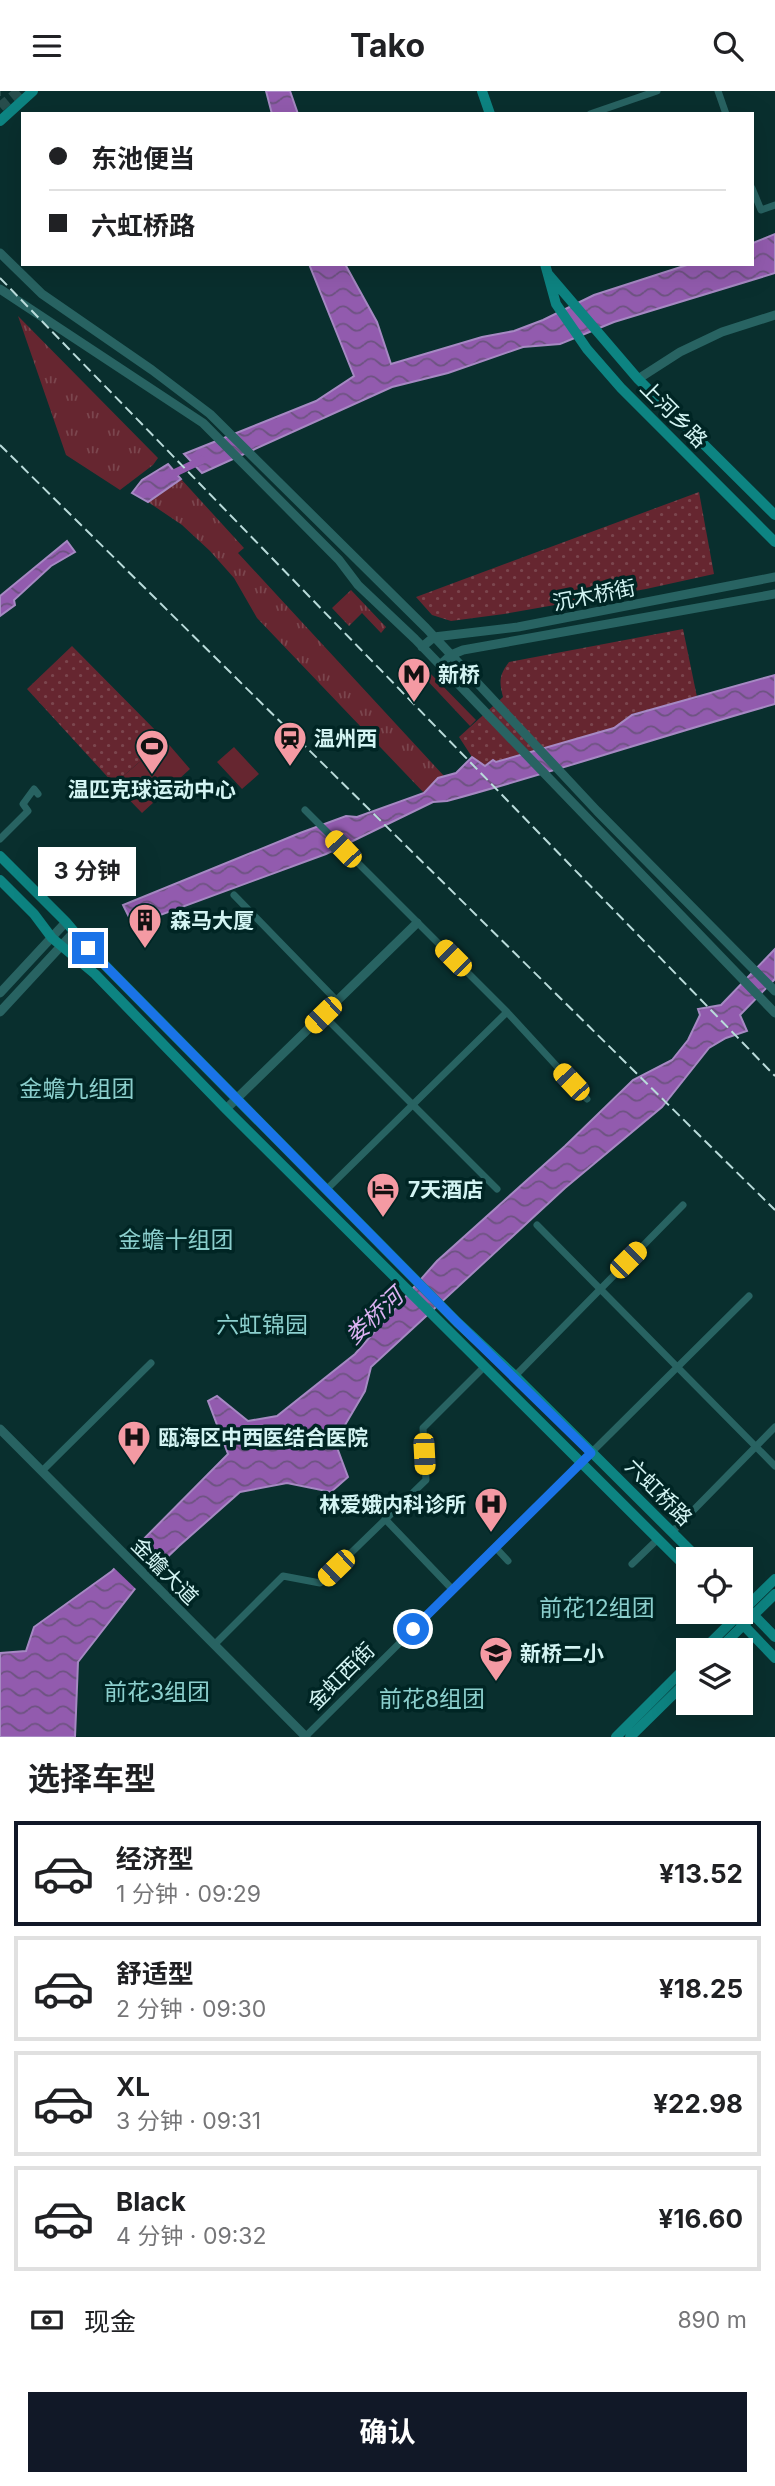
<!DOCTYPE html>
<html lang="zh">
<head>
<meta charset="utf-8">
<style>
  body { margin:0; font-family:Inter,"Noto Sans SC",sans-serif; background:#f6f6f6; color:#202124; height:100vh; display:flex; flex-direction:column; font-size:26px; white-space:nowrap }
  * { box-sizing:border-box; margin:0 }
  p { font-size:23px; color:#757577 }
  .icon { flex:none; width:38px; height:38px; fill:none; stroke:currentColor; stroke-width:2; stroke-linecap:round; stroke-linejoin:round }
  .map { position:relative; height:1646px; overflow:hidden }
  .details { display:flex; flex-direction:column; background:#fff; flex:1 }
  .details>* { flex:none }
  .hud { position:absolute; left:21px; top:21px; width:733px; height:154px; border-radius:0px; box-shadow:0 7px 28px #0002; display:grid; align-content:center; height:154px; padding:0 28px; background:#fff }
  .controls { position:absolute; left:676px; top:1456px; display:grid; gap:14px }
  .controls a { display:grid; place-items:center; width:77px; height:77px; border-radius:0px; background:#fff; box-shadow:0 7px 28px #0002; font-size:35px }
  .end { position:absolute; width:32px; height:32px; margin:-16px; border:9px solid #1a73e8; background:#fff; box-shadow:0 0 0 4px #fff }
  .from { border-radius:50% }
  .bubble { position:absolute; height:49px; border-radius:0px; background:#fff; box-shadow:0 7px 28px #0002; font-size:23px; font-weight:700; line-height:49px; text-align:center }
  .car { position:absolute; width:21px; height:42px; margin:-21px -10px; border-radius:9px; box-shadow:0 0 5px 2px #0007; background:linear-gradient(#f5c518 24%,#345 0 40%,#f5c518 0 76%,#345 0 86%,#f5c518 0) }
  .hud b { display:flex; align-items:center; gap:24px; height:66px; font-size:26px }
  .hud b+b { border-top:2px solid #e0e0e0 }
  .hud i { width:18px; height:18px; background:#202124 }
  ul { padding:0; list-style:none }
  li { display:flex; align-items:center; gap:21px; height:105px; margin:0 14px 10px; padding:0 14px; border:4px solid #e0e0e0; border-radius:0px }
  li div { flex:1 }
  li b { display:block; font-size:26px }
  li em { font-style:normal; font-weight:700 }
  li.on { border-color:#111827 }
  li>.icon { width:63px; height:63px; stroke-width:1.5 }
  h2 { padding:0 28px; font-size:32px; line-height:84px }
  .pay { display:flex; align-items:center; gap:18px; height:77px; padding:0 28px; font-size:26px }
  .pay p { margin-inline-start:auto }
  .button { display:flex; gap:14px; margin-top:auto; padding:14px 28px }
  .button a { flex:1; height:80px; border-radius:0px; background:#111827; color:#fff; font-size:28px; font-weight:700; line-height:80px; text-align:center }
  header { display:flex; justify-content:space-between; align-items:center; height:91px; padding:0 28px; background:#fff; font-size:32px; font-weight:700 }
  .map>svg:first-child { display:block }
  .grass { fill:url(#grass-tufts) }
  .park { fill:url(#park-dots) }
  .pitch { fill:#662630 }
  .water { fill:url(#water-waves); stroke:#a689c3; stroke-width:2 }
  .pier { fill:#092f2e }
  .lines { fill:none; stroke-linecap:round; stroke-linejoin:round }
  .canal { stroke:#925bae; stroke-width:8 }
  .primary-tunnel { stroke:#274d4c; stroke-width:10; stroke-dasharray:10 5; stroke-linecap:butt }
  .minor { stroke:#286362; stroke-width:7 }
  .tertiary { stroke:#286362; stroke-width:9 }
  .secondary { stroke:#0d8482; stroke-width:10 }
  .rail { stroke:#b9dbda; stroke-width:2; stroke-dasharray:10 5; stroke-linecap:butt }
  .route { stroke:#1a73e8; stroke-width:9 }
  .labels { text-anchor:middle; dominant-baseline:central; stroke-width:7; stroke-linejoin:round; paint-order:stroke }
  .street-label { font-size:21px; fill:#d3f4f3; stroke:#002524 }
  .poi-label { font-size:21px; font-weight:bold; fill:#d3f4f3; stroke:#002524; text-anchor:start }
  .neighbourhood-label { font-size:23px; fill:#8bcfcd; stroke:#002524 }
  .water-label { font-size:23px; font-style:italic; fill:#dcb2f3; stroke:#002524 }
</style>
</head>
<body>
<header><svg class="icon" aria-label="menu" viewBox="0 0 24 24"><path d="M4 6h16M4 12h16M4 18h16"/></svg>Tako<svg class="icon" aria-label="search" viewBox="0 0 24 24"><circle cx="10" cy="10" r="6"/><path d="M15 15l6 6"/></svg></header>
<div class="map">
<svg width="775" height="1646" viewBox="0 0 775 1646">
  <defs>
    <pattern id="grass-tufts" width="24" height="20" patternUnits="userSpaceOnUse" patternTransform="scale(1.75)"><rect width="24" height="20" fill="#662630"/><path d="M3 7l-1-3M5 7V3M7 7l1-3M15 17l-1-3M17 17v-4M19 17l1-3" fill="none" stroke="#7b464e"/></pattern>
    <pattern id="park-dots" width="8" height="8" patternUnits="userSpaceOnUse" patternTransform="scale(1.75)"><rect width="8" height="8" fill="#662630"/><path d="M2 2h.1M6 6h.1" fill="none" stroke="#7b464e" stroke-width="1.8" stroke-linecap="round"/></pattern>
    <pattern id="water-waves" width="16" height="10" patternUnits="userSpaceOnUse" patternTransform="scale(1.75)"><rect width="16" height="10" fill="#925bae"/><path d="M0 5q4-4 8 0t8 0" fill="none" stroke="#6d5381"/></pattern>
  </defs>
  <rect width="100%" height="100%" fill="#092f2e"/>
  <!-- grass -->
  <path class="grass" d="M 18,225 L 158,367 L 153,374 L 120,399 L 66,364 Z
    M 181,388 L 244,457 L 238,462 L 444,685 L 424,702 L 257,527 L 234,487 L 210,460 L 182,434 L 148,411 Z
    M 351,499 L 386,536 L 381,542 L 362,522 L 349,535 L 332,517 Z
    M 428,580 L 476,629 L 470,635 L 423,585 Z"/>
  <!-- park -->
  <path class="park" d="M 699,401 L 714,483 L 646,498 L 504,523 L 451,530 L 432,524 L 416,506 Z
    M 683,538 L 697,606 L 632,623 L 614,637 L 485,675 L 472,666 L 459,646 L 503,606 C 499,591 499,584 509,571 Z
    M 72,555 L 165,649 L 114,693 L 27,598 Z"/>
  <!-- pitch -->
  <path class="pitch" d="M 165,649 L 190,678 L 142,722 L 114,693 Z
    M 234,656 L 259,683 L 242,698 L 217,671 Z"/>
  <!-- water -->
  <path class="water" d="M 266,0 L 290,0 L 298,23 L 272,23 Z
    M 775,143 L 775,182 L 614,231 L 560,253 L 523,256 L 448,282 L 392,296 L 202,382 L 184,363 L 316,310 L 354,285 L 309,173 L 345,173 L 377,231 L 391,273 L 482,246 L 514,240 L 543,229 L 594,204 L 690,173 L 752,173 L 753,152 Z
    M 168,373 L 181,388 L 148,411 L 132,402 L 142,389 Z
    M 67,450 L 75,461 L 51,475 L 14,509 L 15,514 L 0,525 L 0,505 Z
    M 775,584 L 775,613 C 665,644 557,680 447,710 L 433,711 L 326,763 L 133,834 L 123,814 L 300,742 L 346,725 L 357,726 L 424,702 L 438,687 L 456,682 L 472,666 L 485,675 L 493,669 L 496,671 L 614,637 L 632,624 Z
    M 775,858 L 775,888 L 740,924 L 747,940 L 726,947 L 709,957 L 662,1016 L 565,1097 L 371,1276 L 365,1300 L 335,1351 L 348,1386 L 331,1401 L 287,1392 L 240,1401 L 179,1455 L 138,1494 L 78,1571 L 75,1646 L 0,1646 L 0,1562 L 26,1560 L 34,1536 L 112,1480 L 228,1363 L 208,1310 L 217,1305 L 248,1330 L 277,1325 L 355,1263 L 437,1170 L 565,1055 L 633,989 L 672,969 L 688,949 L 700,924 L 698,918 L 721,914 Z"/>
  <!-- pier -->
  <path class="pier" d="M 133,1453 L 159,1479 L 138,1500 L 112,1475 Z"/>
  <g class="lines">
    <!-- canal -->
    <path class="canal" d="M 166,386 L 202,369"/>
    <!-- primary-tunnel -->
    <path class="primary-tunnel" d="M 0,0 L 1,0
      M 0,16 L 19,0"/>
    <!-- minor -->
    <path class="minor" d="M 718,0 L 726,23
      M 590,23 L 657,0
      M 752,97 L 761,119 L 775,114
      M 305,719 L 507,921 L 587,1008
      M 0,748 L 28,720 L 23,713 L 34,698 L 38,703
      M 234,804 L 337,910
      M 323,924 L 497,1098
      M 326,1099 L 507,921
      M 537,1134 L 775,1375
      M 515,1285 L 683,1114
      M 42,1380 L 151,1272
      M 385,1428 L 453,1499
      M 672,1441 L 775,1336
      M 496,1457 L 508,1470
      M 632,1473 L 658,1448
      M 214,1554 L 283,1485 L 320,1492 L 426,1389 L 423,1337 L 485,1275
      M 305,1646 L 749,1205"/>
    <!-- tertiary -->
    <path class="tertiary" d="M 0,162 L 42,203 L 152,279 L 210,323 L 426,537 L 597,720 L 775,900
      M 0,198 L 203,332 L 339,469 L 358,494 L 415,548 L 775,922
      M 638,288 L 680,261 L 722,241 L 775,224
      M 422,556 L 434,546 L 518,536 L 775,486
      M 440,574 L 451,564 L 463,559 L 775,503
      M 0,902 L 66,831
      M 0,921 L 74,841
      M 226,1018 L 417,832
      M 0,1338 L 306,1646"/>
    <!-- secondary -->
    <path class="secondary" d="M 482,0 L 490,23
      M 0,30 L 33,0
      M 545,173 L 556,213 L 587,258 L 621,297 L 775,451
      M 548,183 L 638,288 L 775,424
      M 0,765 L 66,831 L 88,857 L 457,1231 L 515,1285 L 699,1468
      M 0,789 L 34,823 L 52,847 L 95,883 L 226,1018 L 688,1478
      M 740,1510 L 775,1546
      M 731,1521 L 775,1567
      M 703,1559 L 775,1488
      M 718,1559 L 775,1503
      M 616,1646 L 688,1574
      M 630,1646 L 688,1589"/>
    <!-- rail -->
    <path class="rail" d="M 0,187 L 775,985
      M 0,354 L 775,1119"/>
  </g>
  <g class="lines">
    <!-- route -->
    <path class="route" d="M 88,857 L 457,1231 L 591,1362 L 413,1538"/>
  </g>
  <!-- icons -->
  <defs>
    <symbol id="metro-pin" viewBox="-11 -11 22 30"><path d="M0 17L-7.5 6A9.5 9.5 0 1 1 7.5 6Z" fill="#f49aa3" stroke="#002524"/><path d="M-5.5 5V-5H-3L0 0L3-5H5.5V5H3V-.5L0 4L-3-.5V5Z" fill="#111"/></symbol>
    <symbol id="station-pin" viewBox="-11 -11 22 30"><path d="M0 17L-7.5 6A9.5 9.5 0 1 1 7.5 6Z" fill="#f49aa3" stroke="#002524"/><path d="M-3-6H3Q5-6 5-4V2Q5 4 3 4L4.5 6H3L1.5 4h-3L-3 6H-4.5L-3 4Q-5 4-5 2V-4Q-5-6-3-6ZM-3.5-4v3h7v-3ZM-3.5 1v1.5H-2V1ZM2 1v1.5H3.5V1Z" fill="#111"/></symbol>
    <symbol id="stadium-pin" viewBox="-11 -11 22 30"><path d="M0 17L-7.5 6A9.5 9.5 0 1 1 7.5 6Z" fill="#f49aa3" stroke="#002524"/><path d="M0-5a6.5 5 0 1 0 0 10a6.5 5 0 1 0 0-10ZM-3.5-1.8h7v3.6h-7Z" fill="#111"/></symbol>
    <symbol id="building-pin" viewBox="-11 -11 22 30"><path d="M0 17L-7.5 6A9.5 9.5 0 1 1 7.5 6Z" fill="#f49aa3" stroke="#002524"/><path d="M-4-6H4V6H1V3H-1V6H-4ZM-2.5-4.3h1.7v1.8h-1.7ZM.8-4.3h1.7v1.8H.8ZM-2.5-1h1.7V.8h-1.7ZM.8-1h1.7V.8H.8Z" fill="#111"/></symbol>
    <symbol id="hotel-pin" viewBox="-11 -11 22 30"><path d="M0 17L-7.5 6A9.5 9.5 0 1 1 7.5 6Z" fill="#f49aa3" stroke="#002524"/><path d="M-6-4.5h1.5V1H6V5H4.5V3h-9V5H-6ZM-4 0a1.8 1.8 0 1 1 3.6 0ZM.5 0V-2.5h3Q6-2.5 6 0Z" fill="#111"/></symbol>
    <symbol id="hospital-pin" viewBox="-11 -11 22 30"><path d="M0 17L-7.5 6A9.5 9.5 0 1 1 7.5 6Z" fill="#f49aa3" stroke="#002524"/><path d="M-5-5h3v3.5h4V-5h3V5h-3V1.5h-4V5h-3Z" fill="#111"/></symbol>
    <symbol id="school-pin" viewBox="-11 -11 22 30"><path d="M0 17L-7.5 6A9.5 9.5 0 1 1 7.5 6Z" fill="#f49aa3" stroke="#002524"/><path d="M0-5L7-2L0 1L-7-2ZM-4 1L0 2.5L4 1V4Q0 6-4 4Z" fill="#111"/></symbol>
  </defs>
  <g fill-rule="evenodd">
    <use href="#metro-pin" x="395" y="564" width="38" height="52"/>
    <use href="#station-pin" x="271" y="628" width="38" height="52"/>
    <use href="#stadium-pin" x="133" y="636" width="38" height="52"/>
    <use href="#building-pin" x="126" y="810" width="38" height="52"/>
    <use href="#hotel-pin" x="364" y="1079" width="38" height="52"/>
    <use href="#hospital-pin" x="115" y="1327" width="38" height="52"/>
    <use href="#hospital-pin" x="472" y="1394" width="38" height="52"/>
    <use href="#school-pin" x="477" y="1543" width="38" height="52"/>
  </g>
  <g class="labels">
    <!-- street labels -->
    <g class="street-label">
      <text transform="translate(674 323) rotate(45)">上河乡路</text>
      <text transform="translate(594 504) rotate(-11)">沉木桥街</text>
      <text transform="translate(659 1401) rotate(45)">六虹桥路</text>
      <text transform="translate(165 1480) rotate(45)">金蟾大道</text>
      <text transform="translate(341 1585) rotate(-45)">金虹西街</text>
    </g>
    <!-- poi labels -->
    <g class="poi-label">
      <text x="438" y="583">新桥</text>
      <text x="314" y="647">温州西</text>
      <text x="152" y="698" text-anchor="middle">温匹克球运动中心</text>
      <text x="170" y="829">森马大厦</text>
      <text x="408" y="1098">7天酒店</text>
      <text x="158" y="1346">瓯海区中西医结合医院</text>
      <text x="466" y="1413" text-anchor="end">林爱娥内科诊所</text>
      <text x="520" y="1562">新桥二小</text>
    </g>
    <!-- neighbourhood labels -->
    <g class="neighbourhood-label">
      <text x="77" y="998">金蟾九组团</text>
      <text x="176" y="1149">金蟾十组团</text>
      <text x="262" y="1234">六虹锦园</text>
      <text x="597" y="1517">前花12组团</text>
      <text x="157" y="1601">前花3组团</text>
      <text x="432" y="1608">前花8组团</text>
    </g>
    <!-- water labels -->
    <g class="water-label">
      <text transform="translate(374 1225) rotate(-43)">娄桥河</text>
    </g>
  </g>
</svg>
<div class="controls">
<a><svg class="icon" aria-label="locate" viewBox="0 0 24 24"><circle cx="12" cy="12" r="6"/><path d="M12 2v4M12 18v4M2 12h4M18 12h4"/></svg></a>
<a><svg class="icon" aria-label="layers" viewBox="0 0 24 24"><path d="M12 4l9 5-9 5-9-5zM3 14l9 5 9-5"/></svg></a>
</div>
<i class="end from" style="left:413px;top:1538px"></i>
<i class="end" style="left:88px;top:857px"></i>
<div class="bubble" style="left:38px;top:756px;width:98px">3 分钟</div>
<i class="car" style="left:343px;top:758px;rotate:316deg"></i>
<i class="car" style="left:453px;top:867px;rotate:315deg"></i>
<i class="car" style="left:323px;top:924px;rotate:226deg"></i>
<i class="car" style="left:571px;top:991px;rotate:317deg"></i>
<i class="car" style="left:628px;top:1169px;rotate:45deg"></i>
<i class="car" style="left:424px;top:1363px;rotate:177deg"></i>
<i class="car" style="left:336px;top:1477px;rotate:226deg"></i>
<div class="hud">
<b><i class="from"></i>东池便当</b>
<b><i></i>六虹桥路</b>
</div>
</div>
<section class="details">
<h2>选择车型</h2>
<ul>
<li class="on"><svg class="icon" aria-label="car" viewBox="0 0 24 24"><path d="M5 17H2v-5l4-1 3-4h7l3 4 3 1v5h-3M9 17h6M6 11h13"/><circle cx="7" cy="17" r="2"/><circle cx="17" cy="17" r="2"/></svg><div><b>经济型</b><p>1 分钟 · 09:29</p></div><em>¥13.52</em></li>
<li><svg class="icon" aria-label="car" viewBox="0 0 24 24"><path d="M5 17H2v-5l4-1 3-4h7l3 4 3 1v5h-3M9 17h6M6 11h13"/><circle cx="7" cy="17" r="2"/><circle cx="17" cy="17" r="2"/></svg><div><b>舒适型</b><p>2 分钟 · 09:30</p></div><em>¥18.25</em></li>
<li><svg class="icon" aria-label="car" viewBox="0 0 24 24"><path d="M5 17H2v-5l4-1 3-4h7l3 4 3 1v5h-3M9 17h6M6 11h13"/><circle cx="7" cy="17" r="2"/><circle cx="17" cy="17" r="2"/></svg><div><b>XL</b><p>3 分钟 · 09:31</p></div><em>¥22.98</em></li>
<li><svg class="icon" aria-label="car" viewBox="0 0 24 24"><path d="M5 17H2v-5l4-1 3-4h7l3 4 3 1v5h-3M9 17h6M6 11h13"/><circle cx="7" cy="17" r="2"/><circle cx="17" cy="17" r="2"/></svg><div><b>Black</b><p>4 分钟 · 09:32</p></div><em>¥16.60</em></li>
</ul>
<div class="pay"><svg class="icon" aria-label="cash" viewBox="0 0 24 24"><path d="M3 7h18v10H3z"/><circle cx="12" cy="12" r="2"/></svg>现金<p>890 m</p></div>
<div class="button"><a>确认</a></div>
</section>
</body>
</html>
